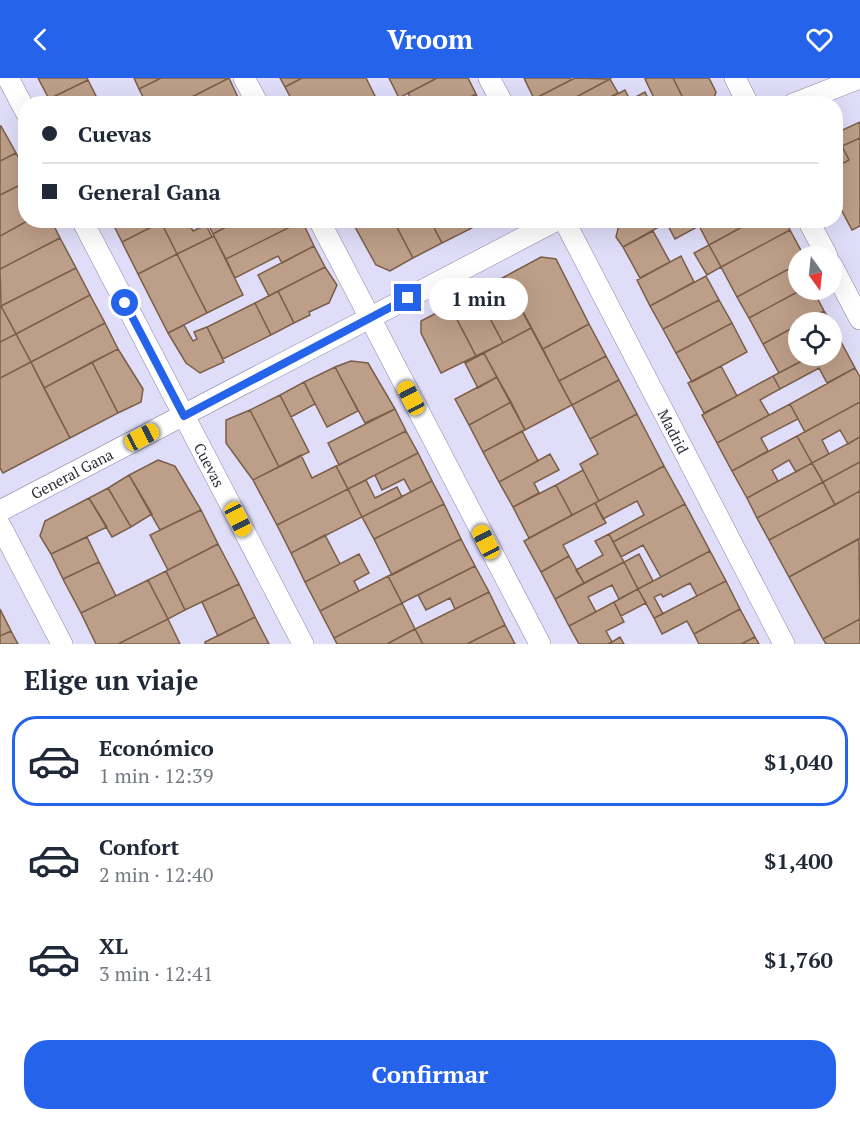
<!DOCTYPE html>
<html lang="es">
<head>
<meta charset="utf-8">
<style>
  body { margin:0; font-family:"PT Serif",serif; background:#f6f6f7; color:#1f2937; height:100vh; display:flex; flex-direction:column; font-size:22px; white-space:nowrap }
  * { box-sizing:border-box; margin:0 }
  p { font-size:20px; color:#747a83 }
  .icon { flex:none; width:33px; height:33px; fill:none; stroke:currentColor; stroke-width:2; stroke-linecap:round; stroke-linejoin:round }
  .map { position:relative; height:566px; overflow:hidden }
  .panel { display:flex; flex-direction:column; background:#fff; flex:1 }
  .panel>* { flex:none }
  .banner { position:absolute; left:18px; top:18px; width:825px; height:132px; border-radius:24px; box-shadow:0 6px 24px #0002; display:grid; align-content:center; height:132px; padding:0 24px; background:#fff }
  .needle { width:39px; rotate:165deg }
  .buttons { position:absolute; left:788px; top:168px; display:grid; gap:12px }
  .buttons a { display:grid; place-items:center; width:54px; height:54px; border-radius:50%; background:#fff; box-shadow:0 6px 24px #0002; font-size:30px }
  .end { position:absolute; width:27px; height:27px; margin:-14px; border:8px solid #2563eb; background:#fff; box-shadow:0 0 0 3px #fff }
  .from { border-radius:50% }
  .bubble { position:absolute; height:42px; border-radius:21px; background:#fff; box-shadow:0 6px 24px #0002; font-size:20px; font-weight:800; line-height:42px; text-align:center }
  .car { position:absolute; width:18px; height:36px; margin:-18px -9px; border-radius:8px; box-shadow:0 0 4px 2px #0007; background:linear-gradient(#f5c518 24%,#345 0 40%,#f5c518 0 76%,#345 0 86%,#f5c518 0) }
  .banner b { display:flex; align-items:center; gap:21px; height:57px; font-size:22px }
  .banner b+b { border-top:2px solid #e0e1e3 }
  .banner i { width:15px; height:15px; background:#1f2937 }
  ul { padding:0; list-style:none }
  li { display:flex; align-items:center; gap:18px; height:90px; margin:0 12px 9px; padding:0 12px; border:3px solid transparent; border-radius:24px }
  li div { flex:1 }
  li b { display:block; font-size:22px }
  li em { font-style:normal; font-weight:800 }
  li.selected { border-color:#2563eb }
  li>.icon { width:54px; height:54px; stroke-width:1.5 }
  h2 { padding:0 24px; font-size:27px; line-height:72px }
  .primary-button { display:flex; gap:12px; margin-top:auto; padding:12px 24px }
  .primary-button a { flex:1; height:69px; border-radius:24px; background:#2563eb; color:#fff; font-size:24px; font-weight:800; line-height:69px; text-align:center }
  header { display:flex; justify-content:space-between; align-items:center; height:78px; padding:0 24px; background:#2563eb; color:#fff; font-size:27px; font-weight:800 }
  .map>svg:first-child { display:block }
  .building { fill:#bd9e88; stroke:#795d48; stroke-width:1.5 }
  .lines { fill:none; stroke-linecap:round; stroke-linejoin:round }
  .street-casing { stroke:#8b86a7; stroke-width:22 }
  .street { stroke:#fff; stroke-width:21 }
  .route { stroke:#2563eb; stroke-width:8 }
  .labels { text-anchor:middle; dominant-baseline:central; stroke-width:4.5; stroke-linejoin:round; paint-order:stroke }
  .street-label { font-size:15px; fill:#2f2d3b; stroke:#fff }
</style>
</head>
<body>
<header><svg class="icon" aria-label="back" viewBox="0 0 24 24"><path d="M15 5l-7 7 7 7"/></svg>Vroom<svg class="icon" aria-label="heart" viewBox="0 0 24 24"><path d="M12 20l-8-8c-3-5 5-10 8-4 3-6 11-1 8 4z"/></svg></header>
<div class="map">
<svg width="860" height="566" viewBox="0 0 860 566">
  <rect width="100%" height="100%" fill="#e0ddf9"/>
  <!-- building -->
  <path class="building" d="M 38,0 L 87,0 L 88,2 L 49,21 Z
    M 134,0 L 161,0 L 139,11 Z
    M 161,0 L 229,0 L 178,26 L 147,26 L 139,11 Z
    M 229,0 L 241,26 L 178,26 Z
    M 280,0 L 302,0 L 285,9 Z
    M 302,0 L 366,0 L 379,26 L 294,26 L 285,9 Z
    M 389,0 L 437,0 L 399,20 Z
    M 437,0 L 468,0 L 476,16 L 457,26 L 413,26 L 408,15 Z
    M 524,0 L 570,0 L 571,2 L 534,21 Z
    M 575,0 L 610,1 L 563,26 L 537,26 L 534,21 Z
    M 647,0 L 673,0 L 686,26 L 651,26 L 655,22 L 645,1 Z
    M 673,0 L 709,0 L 716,14 L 712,26 L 686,26 Z
    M 610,1 L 618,15 L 598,26 L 563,26 Z
    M 88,2 L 100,26 L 51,26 L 49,21 Z
    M 625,12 L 630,22 L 645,14 L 651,26 L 614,26 L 611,19 Z
    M 476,16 L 481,26 L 457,26 Z
    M 860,44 L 860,60 L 842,68 L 849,82 L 836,89 L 836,55 Z
    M 0,48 L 1,48 L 16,75 L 0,83 Z
    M 860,60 L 860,148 L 852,152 L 836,122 L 836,89 L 849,82 L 842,68 Z
    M 16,75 L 26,93 L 26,104 L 0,117 L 0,83 Z
    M 26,104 L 26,142 L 29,142 L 0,158 L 0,117 Z
    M 29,142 L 51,142 L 60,160 L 0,191 L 0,158 Z
    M 111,142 L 151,142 L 154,148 L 122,164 Z
    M 164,142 L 179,142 L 182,149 L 189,146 L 193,153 L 206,147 L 212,159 L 177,176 L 161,144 Z
    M 206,142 L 239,142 L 213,156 Z
    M 239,142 L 301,142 L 302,143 L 226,181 L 213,156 Z
    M 351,142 L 368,142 L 355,149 Z
    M 368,142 L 393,142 L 413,180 L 390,193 L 376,187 L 355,149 Z
    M 393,142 L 430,142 L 442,165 L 413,180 Z
    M 430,142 L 466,142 L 470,151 L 442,165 Z
    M 466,142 L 486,142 L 470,151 Z
    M 620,142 L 665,142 L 666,145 L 623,169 L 616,159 Z
    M 665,142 L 696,142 L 699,148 L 675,161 Z
    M 696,142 L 755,142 L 709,167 Z
    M 755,142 L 785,142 L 790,152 L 721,189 L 709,167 Z
    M 302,143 L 314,168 L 282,185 L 278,178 L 235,200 L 226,181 Z
    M 161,144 L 177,176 L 138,196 L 122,164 Z
    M 790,152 L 804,178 L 798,178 L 798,186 L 737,219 L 721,189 Z
    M 653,153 L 670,184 L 640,200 L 623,169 Z
    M 214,158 L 243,217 L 207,235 L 177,176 Z
    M 60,160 L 76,190 L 1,228 L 0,191 Z
    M 709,167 L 721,189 L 707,197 L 694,175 Z
    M 314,168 L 325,189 L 269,218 L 258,197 Z
    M 177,176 L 207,235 L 168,255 L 138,196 Z
    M 681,178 L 694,204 L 650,228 L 637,202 Z
    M 541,179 L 556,181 L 589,246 L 543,271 L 504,199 Z
    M 798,186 L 798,212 L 801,212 L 749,240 L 737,219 Z
    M 325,189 L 337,207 L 329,225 L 309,234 L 310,237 L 294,245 L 278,213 Z
    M 76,190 L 90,217 L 16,256 L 1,228 Z
    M 706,198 L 719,222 L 663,251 L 650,228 Z
    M 504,199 L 531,250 L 503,265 L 476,214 Z
    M 801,212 L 813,212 L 824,233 L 803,244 L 798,244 L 798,247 L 763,266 L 749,240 Z
    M 278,213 L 294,245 L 271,257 L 255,225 Z
    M 476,214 L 503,265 L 476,278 L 450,228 Z
    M 90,217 L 105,245 L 31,284 L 16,256 Z
    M 719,222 L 732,245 L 676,275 L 663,251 Z
    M 255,225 L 271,257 L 223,281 L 207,249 Z
    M 1,228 L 16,256 L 0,264 L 0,229 Z
    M 450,228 L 476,278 L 441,295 L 421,255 L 421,243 Z
    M 824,233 L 831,244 L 803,244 Z
    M 105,245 L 118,271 L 44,310 L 31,284 Z
    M 732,245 L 747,274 L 692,304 L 676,275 Z
    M 831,245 L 840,262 L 831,267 Z
    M 589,246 L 606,278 L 559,303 L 543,271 Z
    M 184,247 L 193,263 L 197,261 L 194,254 L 207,249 L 224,284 L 200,295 L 186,285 L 168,255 Z
    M 798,247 L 798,278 L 811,278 L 779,295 L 763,266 Z
    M 531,250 L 572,327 L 525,352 L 484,275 Z
    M 16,256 L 31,284 L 0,300 L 0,264 Z
    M 840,262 L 855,290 L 827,305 L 819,290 L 780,311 L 773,298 L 811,278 L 831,278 L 831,267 Z
    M 118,271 L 143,311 L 141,324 L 118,335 L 92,284 Z
    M 484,275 L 497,299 L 478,310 L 465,285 Z
    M 606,278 L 619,302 L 572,327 L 559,303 Z
    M 351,283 L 368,285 L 395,331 L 365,345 L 335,289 Z
    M 31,284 L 70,360 L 3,395 L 0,390 L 0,300 Z
    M 92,284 L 118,335 L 70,360 L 44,310 Z
    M 721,288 L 737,318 L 704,335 L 688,305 Z
    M 335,289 L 358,333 L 327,349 L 304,304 Z
    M 855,290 L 860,299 L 860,324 L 805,354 L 790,326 Z
    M 773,298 L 780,311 L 760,322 L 769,337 L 717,365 L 702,337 Z
    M 497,299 L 511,324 L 469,347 L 455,321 Z
    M 619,302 L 637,336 L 590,361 L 572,327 Z
    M 304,304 L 315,326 L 291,339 L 280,317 Z
    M 280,317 L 309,374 L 279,389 L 250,332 Z
    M 511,324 L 525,352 L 483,374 L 469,347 Z
    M 860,324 L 860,359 L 848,366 L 840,352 L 822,362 L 829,376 L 812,385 L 797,358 Z
    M 790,326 L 798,341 L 761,360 L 768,373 L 732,393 L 717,365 Z
    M 395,331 L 406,353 L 339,387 L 328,365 Z
    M 250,332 L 279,389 L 253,402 L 226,365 L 226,342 Z
    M 637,336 L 664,388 L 599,423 L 580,386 L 598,376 L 590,361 Z
    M 406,353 L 418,375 L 348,411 L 336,388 Z
    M 522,353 L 538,383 L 499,404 L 483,374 Z
    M 797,358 L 812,385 L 796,394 L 789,382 L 772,392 L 778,403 L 747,420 L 732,393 Z
    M 860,359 L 860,384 L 823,404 L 812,385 Z
    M 418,375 L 432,403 L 411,414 L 404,401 L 382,412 L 375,397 Z
    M 550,376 L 559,392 L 534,405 L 539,415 L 513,429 L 499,404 Z
    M 301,377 L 312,400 L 336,388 L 348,411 L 277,447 L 253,402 Z
    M 158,382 L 175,388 L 201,432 L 160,452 L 129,397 Z
    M 860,384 L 860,413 L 835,427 L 823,404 Z
    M 812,385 L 823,404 L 757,440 L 747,420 Z
    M 664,388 L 685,426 L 613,464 L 609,456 L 644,437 L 637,423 L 603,441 L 595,425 Z
    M 583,392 L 599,423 L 572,437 L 556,407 Z
    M 129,397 L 152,436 L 131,449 L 108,410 Z
    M 366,402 L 375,420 L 397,409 L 402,419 L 362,439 L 348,411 Z
    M 432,403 L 444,426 L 374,461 L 362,439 Z
    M 823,404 L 835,427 L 769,462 L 757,440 Z
    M 556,407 L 572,437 L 529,460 L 513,429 Z
    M 108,410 L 131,449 L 112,459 L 89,420 Z
    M 348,411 L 362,439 L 291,475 L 277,447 Z
    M 860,413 L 860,460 L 789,499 L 769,462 Z
    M 89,420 L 107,449 L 51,476 L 40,458 L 45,443 Z
    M 595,425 L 606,445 L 563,467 L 569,478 L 541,494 L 524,463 Z
    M 444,426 L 461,461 L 392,497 L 374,461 Z
    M 685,426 L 710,473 L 661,499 L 643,467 L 621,479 L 613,464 Z
    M 201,432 L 218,466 L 168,492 L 150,457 Z
    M 609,456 L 624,484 L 584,505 L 576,492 L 603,477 L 595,463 Z
    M 325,457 L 340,486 L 305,504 L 291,475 Z
    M 87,459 L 99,484 L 63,501 L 51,476 Z
    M 461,461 L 475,488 L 402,525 L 388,498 Z
    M 859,461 L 860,541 L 823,561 L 789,499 Z
    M 218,466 L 239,506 L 185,532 L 166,493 Z
    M 710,473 L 726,503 L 697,518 L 690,505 L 663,519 L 661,516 L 654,519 L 663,536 L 654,540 L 638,511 Z
    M 359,476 L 369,495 L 354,503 L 359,513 L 320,533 L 305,504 Z
    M 639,476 L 653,503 L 638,511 L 624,484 Z
    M 569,478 L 584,505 L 555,521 L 541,494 Z
    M 99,484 L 116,518 L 81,535 L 63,501 Z
    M 624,484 L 638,511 L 619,521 L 612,507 L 588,519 L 596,534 L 569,548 L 555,521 Z
    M 475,488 L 489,514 L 455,531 L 450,520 L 426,532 L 418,517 Z
    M 166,493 L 185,532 L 168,541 L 148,502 Z
    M 388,498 L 402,525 L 334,560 L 320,533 Z
    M 148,502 L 168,541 L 118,566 L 96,566 L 81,535 Z
    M 726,503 L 740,531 L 694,556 L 687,543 L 662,556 L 654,540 Z
    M 239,506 L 255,539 L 218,558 L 202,524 Z
    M 638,511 L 646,525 L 621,538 L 614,524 Z
    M 489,514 L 505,547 L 467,566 L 423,566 L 415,551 Z
    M 614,524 L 624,544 L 606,553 L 612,564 L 607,566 L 579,566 L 569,548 Z
    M 402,525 L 415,551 L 387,566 L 337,566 L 334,560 Z
    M 0,531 L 11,553 L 0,558 Z
    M 740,531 L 755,559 L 741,566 L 699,566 L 694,556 Z
    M 255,539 L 269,566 L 205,566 L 205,564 Z
    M 168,541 L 180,566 L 118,566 Z
    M 860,541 L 860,566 L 826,566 L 823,561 Z
    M 505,547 L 515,566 L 467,566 Z
    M 415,551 L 423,566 L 387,566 Z
    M 11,553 L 18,566 L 0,566 L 0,558 Z
    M 620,559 L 624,566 L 607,566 L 612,564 Z
    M 755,559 L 759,566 L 741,566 Z"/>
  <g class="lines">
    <defs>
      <g id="street">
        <path d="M 8,0 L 26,34"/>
        <path d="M 244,0 L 258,26"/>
        <path d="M 489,0 L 503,26"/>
        <path d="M 735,0 L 748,26"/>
        <path d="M 793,26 L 860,0"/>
        <path id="s1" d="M 82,142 L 303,566"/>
        <path d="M 319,142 L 540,566"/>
        <path id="s2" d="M 564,142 L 784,566"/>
        <path d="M 808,142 L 827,178"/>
        <path d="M 831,186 L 860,241"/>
        <path id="s3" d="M 0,433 L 557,142"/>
        <path d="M 0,447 L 62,566"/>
      </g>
    </defs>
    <!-- street casing -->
    <use href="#street" class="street-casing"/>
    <!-- street -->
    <use href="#street" class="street"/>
  </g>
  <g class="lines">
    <!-- route -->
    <path class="route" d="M 125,225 L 184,338 L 408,220"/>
  </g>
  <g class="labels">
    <!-- street labels -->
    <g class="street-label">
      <text stroke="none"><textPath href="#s2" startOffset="238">Madrid</textPath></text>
      <text stroke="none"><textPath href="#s1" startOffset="276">Cuevas</textPath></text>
      <text stroke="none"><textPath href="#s3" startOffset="81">General Gana</textPath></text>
    </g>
  </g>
</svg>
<div class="buttons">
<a><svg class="needle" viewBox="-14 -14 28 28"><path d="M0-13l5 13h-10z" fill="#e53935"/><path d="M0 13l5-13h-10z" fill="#747a83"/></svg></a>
<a><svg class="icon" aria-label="locate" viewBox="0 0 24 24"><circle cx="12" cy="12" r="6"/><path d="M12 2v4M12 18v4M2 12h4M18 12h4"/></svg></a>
</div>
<i class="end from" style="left:125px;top:225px"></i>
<i class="end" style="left:408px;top:220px"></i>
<div class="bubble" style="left:429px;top:200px;width:99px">1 min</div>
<i class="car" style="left:411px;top:320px;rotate:332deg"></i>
<i class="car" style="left:142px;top:359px;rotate:62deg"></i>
<i class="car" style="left:238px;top:441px;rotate:153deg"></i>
<i class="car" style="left:486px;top:464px;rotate:332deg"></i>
<div class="banner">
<b><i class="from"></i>Cuevas</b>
<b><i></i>General Gana</b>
</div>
</div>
<section class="panel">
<h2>Elige un viaje</h2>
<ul>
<li class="selected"><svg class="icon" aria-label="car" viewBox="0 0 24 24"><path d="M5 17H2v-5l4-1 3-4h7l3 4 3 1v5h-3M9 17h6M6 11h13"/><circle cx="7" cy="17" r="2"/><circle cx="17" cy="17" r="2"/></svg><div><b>Económico</b><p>1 min · 12:39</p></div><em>$1,040</em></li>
<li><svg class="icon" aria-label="car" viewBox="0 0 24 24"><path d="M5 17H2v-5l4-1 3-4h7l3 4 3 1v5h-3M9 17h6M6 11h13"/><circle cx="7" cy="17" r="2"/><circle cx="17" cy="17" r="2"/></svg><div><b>Confort</b><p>2 min · 12:40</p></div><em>$1,400</em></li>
<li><svg class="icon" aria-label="car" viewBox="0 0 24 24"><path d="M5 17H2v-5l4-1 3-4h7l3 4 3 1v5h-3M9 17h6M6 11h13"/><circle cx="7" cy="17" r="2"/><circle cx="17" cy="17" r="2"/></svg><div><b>XL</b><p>3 min · 12:41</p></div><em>$1,760</em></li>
</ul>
<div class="primary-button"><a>Confirmar</a></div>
</section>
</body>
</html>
